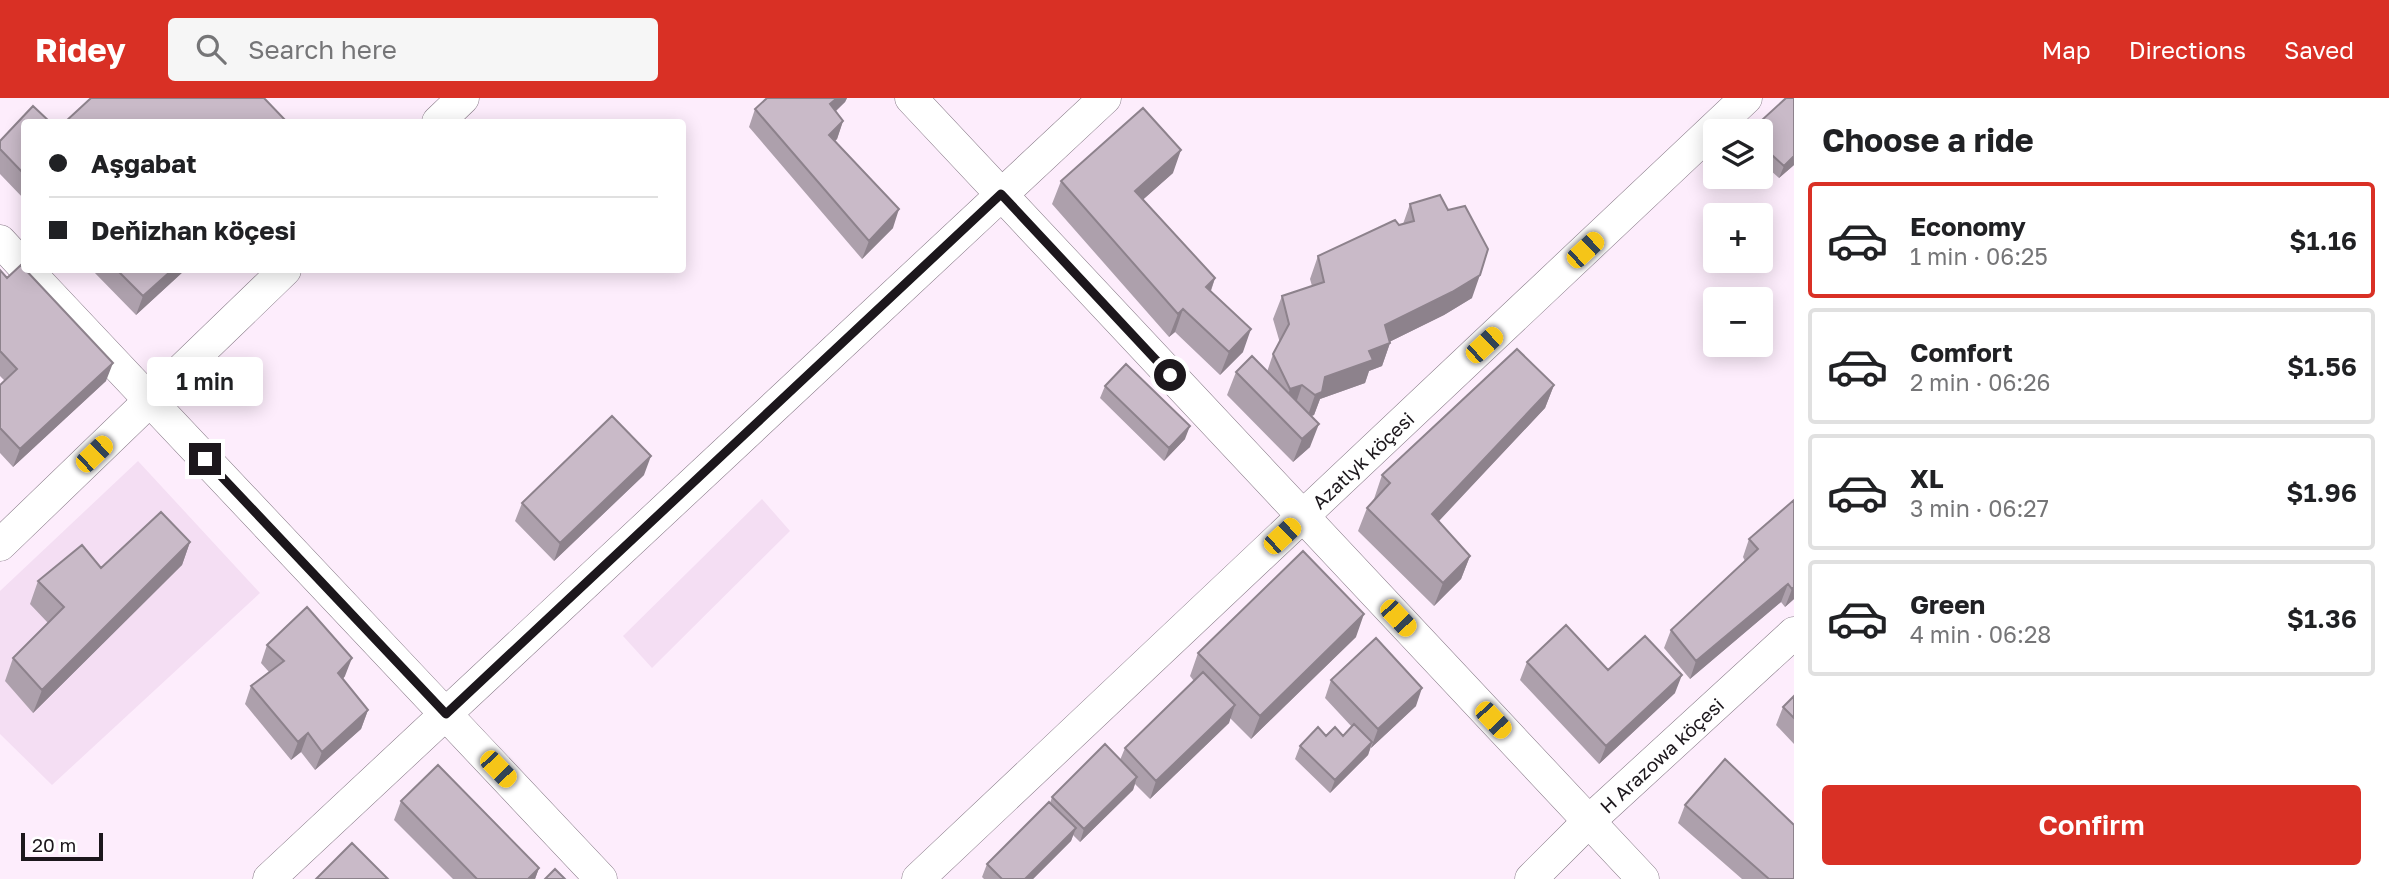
<!DOCTYPE html>
<html lang="en">
<head>
<meta charset="utf-8">
<style>
  body { margin:0; font-family:"Golos Text",sans-serif; background:#f6f6f6; color:#202124; height:100vh; display:flex; flex-direction:column; font-size:26px; white-space:nowrap }
  * { box-sizing:border-box; margin:0 }
  p { font-size:23px; color:#757577 }
  .icon { flex:none; width:38px; height:38px; fill:none; stroke:currentColor; stroke-width:2; stroke-linecap:round; stroke-linejoin:round }
  .map { position:relative; flex:1; overflow:hidden }
  .drawer { display:flex; flex-direction:column; background:#fff; width:595px }
  .drawer>* { flex:none }
  .top-card { position:absolute; left:21px; top:21px; width:665px; height:154px; border-radius:7px; box-shadow:0 4px 18px #0003; display:grid; align-content:center; height:154px; padding:0 28px; background:#fff }
  .buttons { position:absolute; left:1703px; top:21px; display:grid; gap:14px }
  .buttons a { display:grid; place-items:center; width:70px; height:70px; border-radius:7px; background:#fff; box-shadow:0 4px 18px #0003; font-size:35px }
  .scale { position:absolute; left:21px; bottom:18px; width:82px; box-sizing:border-box; padding-left:7px; border:4px solid #1c171c; border-top:0; font-size:19px; line-height:24px; white-space:nowrap; color:#1c171c; -webkit-text-stroke:5px #fff; paint-order:stroke }
  .end { position:absolute; width:32px; height:32px; margin:-16px; border:9px solid #1c171c; background:#fff; box-shadow:0 0 0 4px #fff }
  .from { border-radius:50% }
  .bubble { position:absolute; height:49px; border-radius:7px; background:#fff; box-shadow:0 4px 18px #0003; font-size:23px; font-weight:600; line-height:49px; text-align:center }
  .car { position:absolute; width:21px; height:42px; margin:-21px -10px; border-radius:9px; box-shadow:0 0 5px 2px #0007; background:linear-gradient(#f5c518 24%,#345 0 40%,#f5c518 0 76%,#345 0 86%,#f5c518 0) }
  .top-card b { display:flex; align-items:center; gap:24px; height:66px; font-size:26px }
  .top-card b+b { border-top:2px solid #e0e0e0 }
  .top-card i { width:18px; height:18px; background:#202124 }
  ul { padding:0; list-style:none }
  li { display:flex; align-items:center; gap:21px; height:116px; margin:0 14px 10px; padding:0 14px; border:4px solid #e0e0e0; border-radius:7px }
  li div { flex:1 }
  li b { display:block; font-size:26px }
  li em { font-style:normal; font-weight:600 }
  li.selected { border-color:#d93025 }
  li>.icon { width:63px; height:63px; stroke-width:1.5 }
  h2 { padding:0 28px; font-size:32px; line-height:84px }
  .button { display:flex; gap:14px; margin-top:auto; padding:14px 28px }
  .button a { flex:1; height:80px; border-radius:7px; background:#d93025; color:#fff; font-size:28px; font-weight:600; line-height:80px; text-align:center }
  header { display:flex; align-items:center; gap:42px; box-sizing:border-box; height:98px; padding:0 35px; background:#d93025; color:#fff }
  header strong { font-size:33px }
  nav { display:flex; gap:38px; margin-inline-start:auto; font-size:24px }
  .search { width:490px; height:63px; background:#f6f6f6; display:flex; align-items:center; gap:18px; box-sizing:border-box; padding:0 24px; border-radius:7px; color:#757577; font-size:26px }
  main { display:flex; flex:1; min-height:0 }
  .map>svg:first-child { display:block }
  .built { fill:#f4def3 }
  .lines { fill:none; stroke-linecap:round; stroke-linejoin:round }
  .minor-casing { stroke:#847784; stroke-width:33 }
  .minor { stroke:#fff; stroke-width:32 }
  .wall { fill:#ada0ac }
  .shaded-wall { fill:#8d828c }
  .building { fill:#c9bac8; stroke:#8d828c; stroke-width:2 }
  .route { stroke:#1c171c; stroke-width:9 }
  .labels { text-anchor:middle; dominant-baseline:central; stroke-width:5; stroke-linejoin:round; paint-order:stroke }
  .street-label { font-size:19px; fill:#1c171c; stroke:#fff }
</style>
</head>
<body>
<header>
<strong>Ridey</strong>
<div class="search"><svg class="icon" aria-label="search" viewBox="0 0 24 24"><circle cx="10" cy="10" r="6"/><path d="M15 15l6 6"/></svg>Search here</div>
<nav><a>Map</a><a>Directions</a><a>Saved</a></nav>
</header>
<main>
<div class="map">
<svg width="1794" height="781" viewBox="0 0 1794 781">
  <rect width="100%" height="100%" fill="#fdedfc"/>
  <!-- built -->
  <path class="built" d="M 138,363 L 260,495 L 52,687 L 0,636 L 0,493 Z
    M 762,401 L 790,433 L 652,570 L 623,538 Z"/>
  <g class="lines">
    <defs>
      <g id="minor">
        <path d="M 911,0 L 1643,781"/>
        <path d="M 438,24 L 463,0"/>
        <path d="M 0,143 L 24,169"/>
        <path d="M 27,172 L 601,781"/>
        <path d="M 0,447 L 285,172"/>
        <path d="M 269,781 L 1105,0"/>
        <path id="s1" d="M 918,781 L 1746,0"/>
        <path id="s2" d="M 1531,781 L 1588,724 L 1794,535"/>
      </g>
    </defs>
    <!-- minor casing -->
    <use href="#minor" class="minor-casing"/>
    <!-- minor -->
    <use href="#minor" class="minor"/>
  </g>
  <!-- wall -->
  <path class="wall" d="M 767,0 L 847,0 L 845,4 L 836,13 L 843,23 L 837,41 L 835,43 L 893,130 L 862,161 L 749,29 L 755,11 Z
    M 24,24 L 24,101 L 0,76 L 0,43 Z
    M 1760,33 L 1794,67 L 1779,80 L 1760,63 Z
    M 1173,75 L 1143,101 L 1215,180 L 1211,193 L 1243,254 L 1220,277 L 1175,234 L 1169,239 L 1052,106 L 1061,83 Z
    M 1410,106 L 1472,200 L 1444,217 L 1389,244 L 1390,245 L 1382,268 L 1369,273 L 1365,285 L 1320,301 L 1314,317 L 1311,318 L 1310,349 L 1293,364 L 1227,297 L 1236,274 L 1267,274 L 1273,256 L 1280,245 L 1273,221 L 1282,198 L 1312,188 L 1310,181 L 1318,158 L 1403,126 Z
    M 0,172 L 106,283 L 13,369 L 0,355 L 0,287 L 5,283 L 0,278 Z
    M 92,172 L 185,172 L 136,217 Z
    M 1554,287 L 1545,310 L 1438,423 L 1470,458 L 1461,481 L 1434,508 L 1358,433 L 1367,410 L 1374,401 L 1382,377 Z
    M 1105,288 L 1185,341 L 1164,363 L 1100,300 Z
    M 644,377 L 554,463 L 515,423 L 522,405 Z
    M 1794,402 L 1794,501 L 1785,509 L 1781,504 L 1690,581 L 1664,550 L 1671,532 L 1745,463 L 1743,459 L 1749,441 Z
    M 190,444 L 182,467 L 33,615 L 5,583 L 13,560 L 48,525 L 30,506 L 38,483 L 101,470 Z
    M 1356,539 L 1251,641 L 1230,620 L 1229,625 L 1150,701 L 1135,686 L 1133,692 L 1080,744 L 1073,737 L 1071,743 L 1033,781 L 984,781 L 982,779 L 987,766 L 1050,705 L 1052,699 L 1120,662 L 1125,650 L 1194,583 L 1190,578 L 1198,555 Z
    M 267,547 L 345,578 L 343,581 L 368,612 L 361,631 L 315,672 L 301,654 L 291,662 L 245,606 L 251,588 L 269,574 L 261,565 Z
    M 1527,564 L 1675,595 L 1599,666 L 1520,582 Z
    M 1331,582 L 1416,608 L 1371,650 L 1371,649 L 1368,657 L 1330,695 L 1295,661 L 1300,648 L 1326,638 L 1343,638 L 1352,629 L 1325,600 Z
    M 1794,598 L 1794,646 L 1776,627 L 1783,609 Z
    M 401,703 L 539,770 L 535,781 L 453,781 L 394,722 Z
    M 1685,707 L 1794,781 L 1742,781 L 1678,725 Z"/>
  <!-- shaded-wall -->
  <path class="shaded-wall" d="M 837,0 L 847,0 L 845,4 L 824,24 L 830,6 Z
    M 843,23 L 837,41 L 822,55 L 829,37 Z
    M 1181,52 L 1173,75 L 1127,116 L 1135,93 Z
    M 1794,58 L 1794,67 L 1779,80 L 1784,68 Z
    M 899,111 L 893,130 L 862,161 L 869,143 Z
    M 172,172 L 185,172 L 136,217 L 143,198 Z
    M 1480,177 L 1472,200 L 1444,217 L 1377,250 L 1385,227 Z
    M 1215,180 L 1207,203 L 1206,189 Z
    M 1183,211 L 1175,234 L 1169,239 L 1178,216 Z
    M 1251,231 L 1243,254 L 1220,277 L 1229,254 Z
    M 1390,245 L 1382,268 L 1369,273 L 1365,285 L 1320,301 L 1314,317 L 1307,320 L 1315,297 L 1325,279 L 1369,253 Z
    M 113,265 L 106,283 L 13,369 L 20,351 Z
    M 1302,287 L 1294,311 L 1282,314 L 1290,291 Z
    M 1554,287 L 1545,310 L 1424,439 L 1432,416 Z
    M 1319,326 L 1310,349 L 1293,364 L 1302,341 Z
    M 1190,328 L 1185,341 L 1164,363 L 1169,350 Z
    M 651,358 L 644,377 L 554,463 L 560,445 Z
    M 190,444 L 182,467 L 33,615 L 42,592 Z
    M 1470,458 L 1461,481 L 1434,508 L 1443,485 Z
    M 1788,486 L 1781,504 L 1690,581 L 1696,563 Z
    M 1794,489 L 1794,501 L 1785,509 L 1792,491 Z
    M 1364,516 L 1356,539 L 1251,641 L 1260,618 Z
    M 352,560 L 345,578 L 332,593 L 338,575 Z
    M 1682,577 L 1675,595 L 1599,666 L 1606,648 Z
    M 1422,590 L 1416,608 L 1371,650 L 1378,631 Z
    M 1235,607 L 1229,625 L 1150,701 L 1156,683 Z
    M 368,612 L 361,631 L 315,672 L 322,654 Z
    M 308,635 L 301,654 L 291,662 L 298,644 Z
    M 1372,644 L 1368,657 L 1330,695 L 1335,682 Z
    M 1137,679 L 1133,692 L 1080,744 L 1084,731 Z
    M 1076,730 L 1071,743 L 1033,781 L 1025,781 Z
    M 539,770 L 535,781 L 528,781 Z"/>
  <!-- building -->
  <path class="building" d="M 91,0 L 264,0 L 287,24 L 65,24 Z
    M 767,0 L 837,0 L 830,6 L 843,23 L 829,37 L 899,111 L 869,143 L 755,11 Z
    M 1786,0 L 1794,0 L 1794,58 L 1784,68 L 1760,46 L 1760,33 L 1750,33 Z
    M 33,8 L 50,24 L 24,24 L 24,76 L 0,51 L 0,43 Z
    M 1143,10 L 1181,52 L 1135,93 L 1215,180 L 1206,189 L 1251,231 L 1229,254 L 1183,211 L 1178,216 L 1061,83 Z
    M 1440,97 L 1448,112 L 1465,108 L 1488,151 L 1480,177 L 1452,194 L 1385,227 L 1390,245 L 1369,253 L 1373,262 L 1325,279 L 1322,294 L 1315,297 L 1302,287 L 1290,291 L 1273,256 L 1289,226 L 1282,198 L 1324,184 L 1318,158 L 1395,122 L 1399,127 L 1414,123 L 1410,106 Z
    M 21,167 L 113,265 L 20,351 L 0,330 L 0,287 L 17,271 L 0,253 L 0,172 L 7,180 Z
    M 117,172 L 172,172 L 143,198 Z
    M 1517,251 L 1554,287 L 1432,416 L 1470,458 L 1443,485 L 1367,410 L 1390,385 L 1382,377 Z
    M 1252,258 L 1319,326 L 1302,341 L 1236,274 Z
    M 1126,266 L 1190,328 L 1169,350 L 1105,288 Z
    M 612,318 L 651,358 L 560,445 L 522,405 Z
    M 1794,402 L 1794,489 L 1792,491 L 1788,486 L 1696,563 L 1671,532 L 1758,451 L 1749,441 Z
    M 161,414 L 190,444 L 42,592 L 13,560 L 64,509 L 38,483 L 82,447 L 101,470 Z
    M 1303,453 L 1364,516 L 1260,618 L 1198,555 Z
    M 307,509 L 352,560 L 338,575 L 368,612 L 322,654 L 308,635 L 298,644 L 251,588 L 284,563 L 267,547 Z
    M 1566,527 L 1608,572 L 1645,538 L 1682,577 L 1606,648 L 1527,564 Z
    M 1376,540 L 1422,590 L 1378,631 L 1331,582 Z
    M 1203,574 L 1235,607 L 1156,683 L 1125,650 Z
    M 1794,598 L 1794,620 L 1783,609 Z
    M 1354,626 L 1372,644 L 1335,682 L 1300,648 L 1318,629 L 1326,638 L 1335,629 L 1343,638 Z
    M 1105,646 L 1137,679 L 1084,731 L 1052,699 Z
    M 1725,661 L 1794,727 L 1794,781 L 1769,781 L 1685,707 Z
    M 438,667 L 539,770 L 528,781 L 477,781 L 401,703 Z
    M 1049,704 L 1076,730 L 1025,781 L 1002,781 L 987,766 Z
    M 352,745 L 388,781 L 316,781 Z
    M 555,771 L 565,781 L 545,781 Z"/>
  <g class="lines">
    <!-- route -->
    <path class="route" d="M 205,361 L 446,616 L 1001,96 L 1170,277"/>
  </g>
  <g class="labels">
    <!-- street labels -->
    <g class="street-label">
      <text stroke="none"><textPath href="#s1" startOffset="611">Azatlyk köçesi</textPath></text>
      <text stroke="none"><textPath href="#s2" startOffset="180">H Arazowa köçesi</textPath></text>
    </g>
  </g>
</svg>
<div class="buttons">
<a><svg class="icon" aria-label="layers" viewBox="0 0 24 24"><path d="M12 4l9 5-9 5-9-5zM3 14l9 5 9-5"/></svg></a>
<a>+</a>
<a>−</a>
</div>
<div class="scale">20 m</div>
<i class="end from" style="left:1170px;top:277px"></i>
<i class="end" style="left:205px;top:361px"></i>
<div class="bubble" style="left:147px;top:259px;width:116px">1 min</div>
<i class="car" style="left:1585px;top:152px;rotate:47deg"></i>
<i class="car" style="left:1484px;top:247px;rotate:47deg"></i>
<i class="car" style="left:94px;top:356px;rotate:46deg"></i>
<i class="car" style="left:1282px;top:438px;rotate:47deg"></i>
<i class="car" style="left:1398px;top:520px;rotate:137deg"></i>
<i class="car" style="left:1493px;top:622px;rotate:137deg"></i>
<i class="car" style="left:498px;top:671px;rotate:136deg"></i>
<div class="top-card">
<b><i class="from"></i>Aşgabat</b>
<b><i></i>Deňizhan köçesi</b>
</div>
</div>
<section class="drawer">
<h2>Choose a ride</h2>
<ul>
<li class="selected"><svg class="icon" aria-label="car" viewBox="0 0 24 24"><path d="M5 17H2v-5l4-1 3-4h7l3 4 3 1v5h-3M9 17h6M6 11h13"/><circle cx="7" cy="17" r="2"/><circle cx="17" cy="17" r="2"/></svg><div><b>Economy</b><p>1 min · 06:25</p></div><em>$1.16</em></li>
<li><svg class="icon" aria-label="car" viewBox="0 0 24 24"><path d="M5 17H2v-5l4-1 3-4h7l3 4 3 1v5h-3M9 17h6M6 11h13"/><circle cx="7" cy="17" r="2"/><circle cx="17" cy="17" r="2"/></svg><div><b>Comfort</b><p>2 min · 06:26</p></div><em>$1.56</em></li>
<li><svg class="icon" aria-label="car" viewBox="0 0 24 24"><path d="M5 17H2v-5l4-1 3-4h7l3 4 3 1v5h-3M9 17h6M6 11h13"/><circle cx="7" cy="17" r="2"/><circle cx="17" cy="17" r="2"/></svg><div><b>XL</b><p>3 min · 06:27</p></div><em>$1.96</em></li>
<li><svg class="icon" aria-label="car" viewBox="0 0 24 24"><path d="M5 17H2v-5l4-1 3-4h7l3 4 3 1v5h-3M9 17h6M6 11h13"/><circle cx="7" cy="17" r="2"/><circle cx="17" cy="17" r="2"/></svg><div><b>Green</b><p>4 min · 06:28</p></div><em>$1.36</em></li>
</ul>
<div class="button"><a>Confirm</a></div>
</section>
</main>
</body>
</html>
